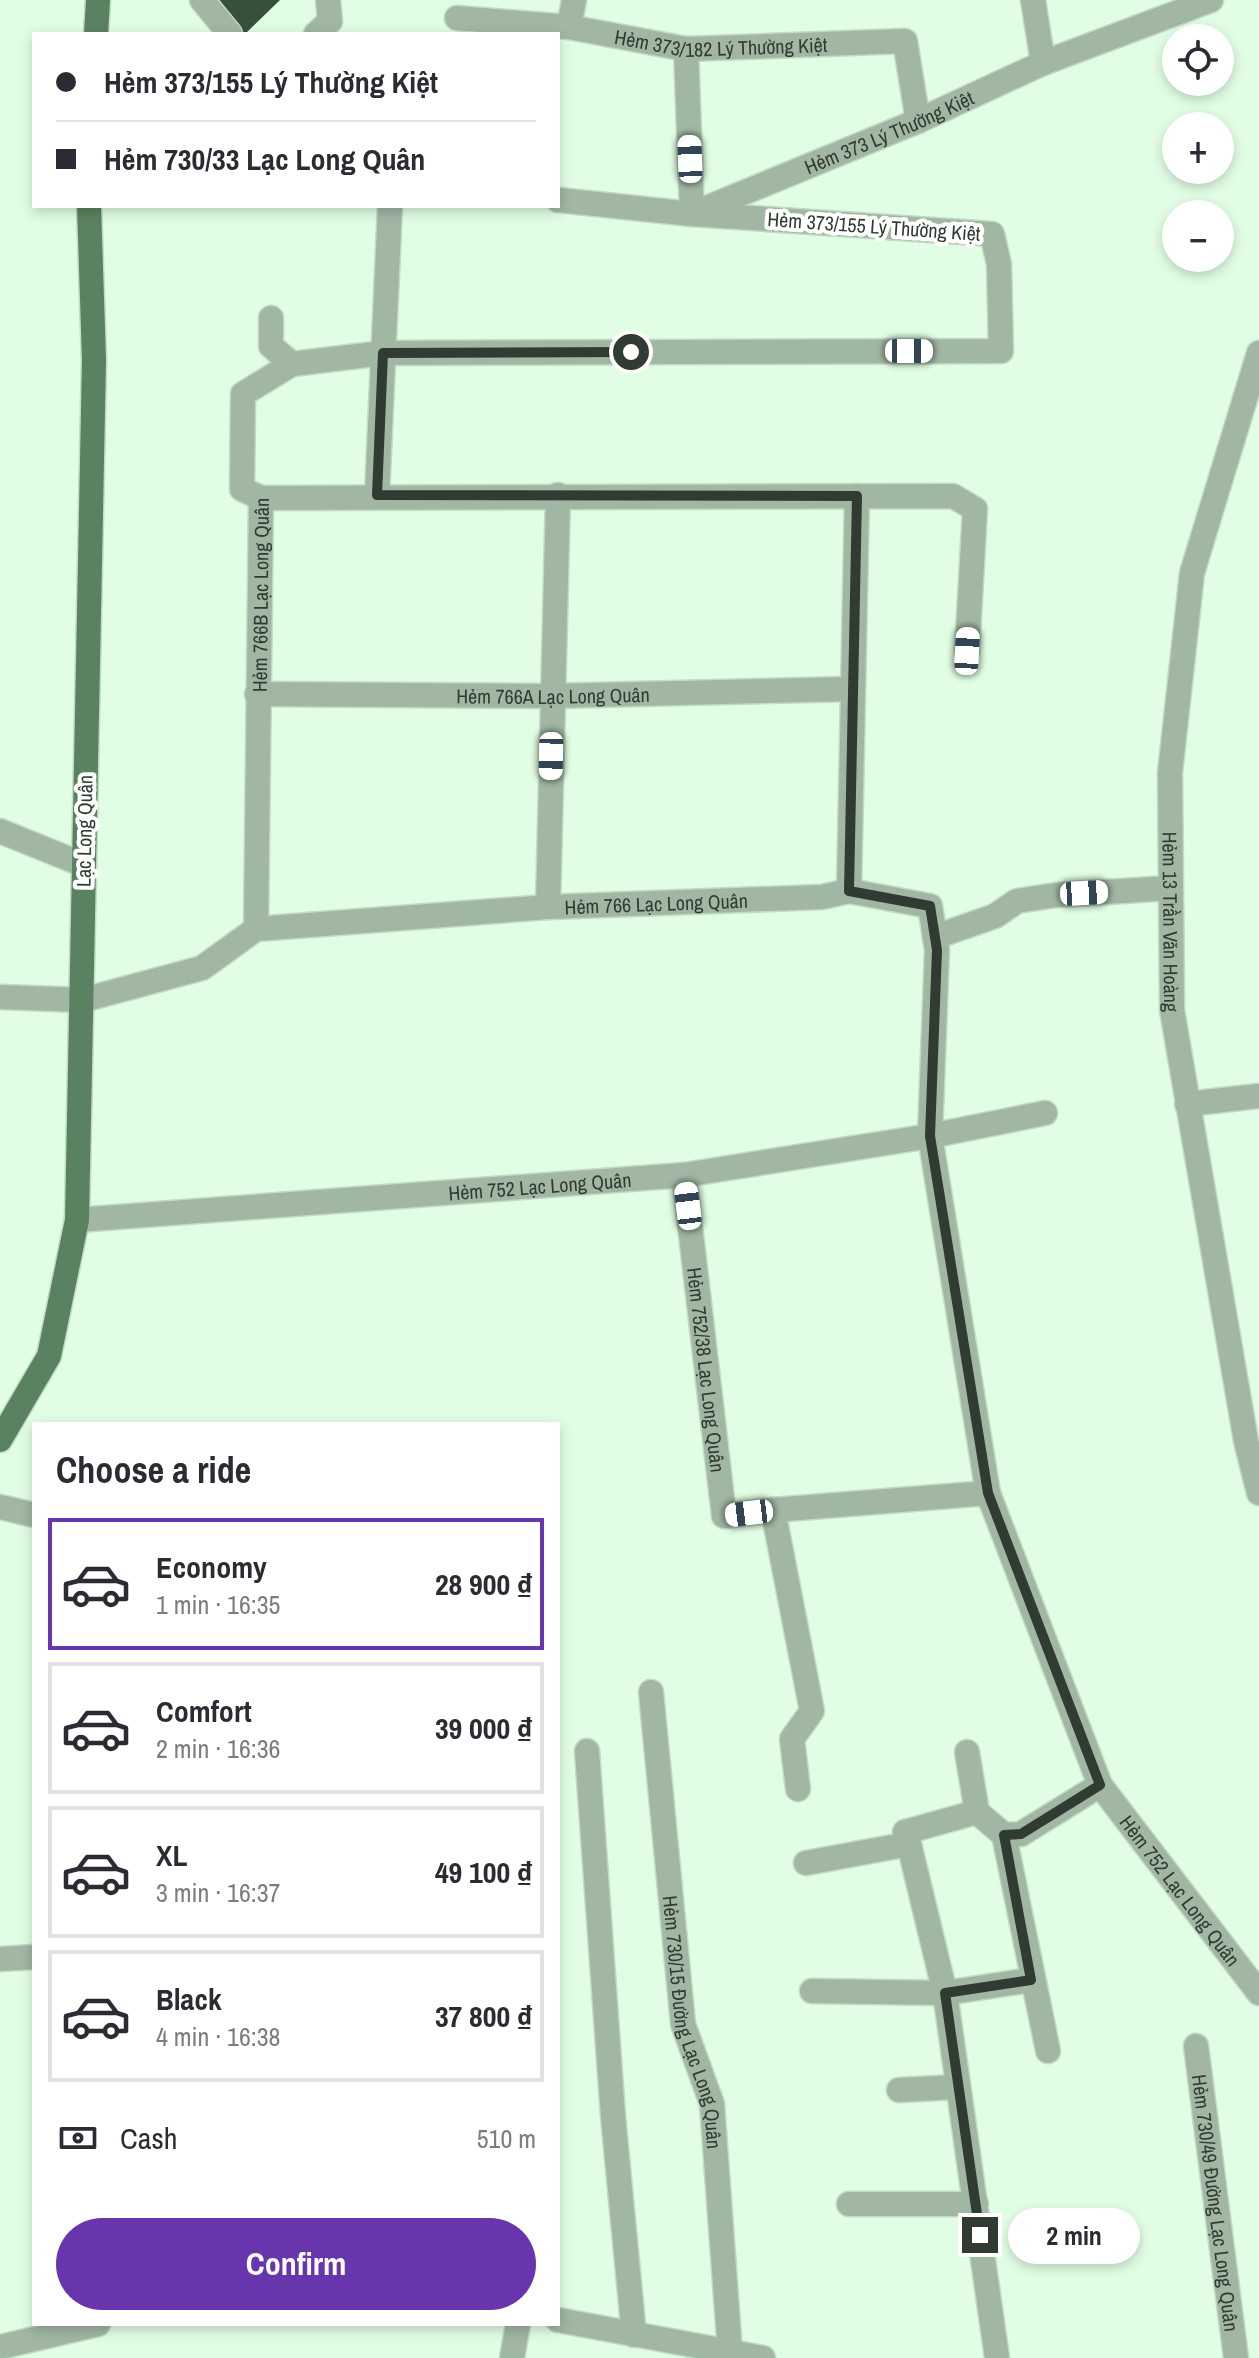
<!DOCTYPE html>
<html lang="en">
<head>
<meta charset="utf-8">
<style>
  body { margin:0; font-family:"Archivo Narrow",sans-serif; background:#f7f7f7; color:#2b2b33; height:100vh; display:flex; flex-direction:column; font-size:30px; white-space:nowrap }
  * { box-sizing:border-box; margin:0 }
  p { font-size:26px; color:#7c7c81 }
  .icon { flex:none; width:44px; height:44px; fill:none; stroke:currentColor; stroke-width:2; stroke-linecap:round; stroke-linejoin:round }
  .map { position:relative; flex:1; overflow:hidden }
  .panel { position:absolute; left:32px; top:1422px; width:528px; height:904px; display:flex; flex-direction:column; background:#fff; border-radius:0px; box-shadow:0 4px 12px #0003 }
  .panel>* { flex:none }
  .top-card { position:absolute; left:32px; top:32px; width:528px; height:176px; border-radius:0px; box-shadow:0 4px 12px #0003; display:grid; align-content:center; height:176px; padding:0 24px; background:#fff }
  .controls { position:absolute; left:1162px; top:24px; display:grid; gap:16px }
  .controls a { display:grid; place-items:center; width:72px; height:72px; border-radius:50%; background:#fff; box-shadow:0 4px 12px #0003; font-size:40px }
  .end { position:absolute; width:36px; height:36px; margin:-18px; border:10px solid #303b31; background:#fff; box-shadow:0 0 0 4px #fff }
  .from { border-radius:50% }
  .bubble { position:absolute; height:56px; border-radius:28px; background:#fff; box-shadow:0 4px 12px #0003; font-size:26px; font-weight:700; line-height:56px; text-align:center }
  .car { position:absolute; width:24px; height:48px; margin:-24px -12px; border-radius:10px; box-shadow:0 0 6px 2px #0007; background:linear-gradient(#fff 24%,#345 0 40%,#fff 0 76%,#345 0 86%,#fff 0) }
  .top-card b { display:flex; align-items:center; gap:28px; height:76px; font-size:30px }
  .top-card b+b { border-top:2px solid #e1e1e2 }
  .top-card i { width:20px; height:20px; background:#2b2b33 }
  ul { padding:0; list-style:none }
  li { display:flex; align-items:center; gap:24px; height:132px; margin:0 16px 12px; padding:0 8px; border:4px solid #e1e1e2; border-radius:0px }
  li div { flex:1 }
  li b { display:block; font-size:30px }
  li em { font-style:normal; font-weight:700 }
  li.current { border-color:#6735ac }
  li>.icon { width:72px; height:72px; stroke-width:1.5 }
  h2 { padding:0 24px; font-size:36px; line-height:96px }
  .pay { display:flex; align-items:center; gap:20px; height:88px; padding:0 24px; font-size:30px }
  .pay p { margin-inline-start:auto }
  .cta { display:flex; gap:16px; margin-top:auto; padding:16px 24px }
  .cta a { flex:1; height:92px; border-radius:48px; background:#6735ac; color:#fff; font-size:32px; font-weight:700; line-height:92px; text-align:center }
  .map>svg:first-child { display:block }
  .building { fill:#38503b }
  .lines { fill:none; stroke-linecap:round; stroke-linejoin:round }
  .minor-casing { stroke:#c1dbc4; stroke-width:27 }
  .major-casing { stroke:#c1dbc4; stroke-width:27 }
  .minor { stroke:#a1b7a4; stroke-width:24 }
  .major { stroke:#5b8260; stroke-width:24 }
  .route { stroke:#303b31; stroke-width:10 }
  .labels { text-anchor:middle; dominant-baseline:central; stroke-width:8; stroke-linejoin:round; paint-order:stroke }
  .street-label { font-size:20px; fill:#303b31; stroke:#fff }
</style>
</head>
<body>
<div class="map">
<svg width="1259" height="2358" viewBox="0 0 1259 2358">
  <rect width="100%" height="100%" fill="#e1fee4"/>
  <!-- building -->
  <path class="building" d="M 220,0 L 280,0 L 245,34 L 214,6 Z"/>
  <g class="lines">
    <defs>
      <g id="minor">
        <path d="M 202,0 L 230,34"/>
        <path d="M 1033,0 L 1043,63"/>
        <path id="s1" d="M 457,18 L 569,27 L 686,49 L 905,41 L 918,121"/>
        <path d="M 569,27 L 574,0"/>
        <path d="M 316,34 L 330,21 L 328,0"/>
        <path id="s2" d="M 558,200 L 692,214 L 918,121 L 1043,63 L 1211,0"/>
        <path d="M 271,318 L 271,346 L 292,364 L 383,353 L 1001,351 L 999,264 L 992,234 L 692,214 L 686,49"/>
        <path id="s3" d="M 1259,353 L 1192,573 L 1170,773 L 1172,1010 L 1246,1441 L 1259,1493"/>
        <path d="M 377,495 L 390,206"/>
        <path d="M 261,498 L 242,489 L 243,394 L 292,364"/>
        <path id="s4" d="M 257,694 L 552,696 L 851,689"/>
        <path d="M 0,831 L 84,865"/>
        <path id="s5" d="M 849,891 L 930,906 L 937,950 L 930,1136 L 988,1493 L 1100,1785 L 1259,1993"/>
        <path d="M 548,907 L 558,495"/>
        <path id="s6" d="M 256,929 L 261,498 L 953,496 L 975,509 L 967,651"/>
        <path d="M 935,937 L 995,916 L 1017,901 L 1056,895 L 1171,888"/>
        <path id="s7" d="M 0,997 L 83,1000 L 202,968 L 256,929 L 548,907 L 822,897 L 849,891 L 857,496"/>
        <path d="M 1187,1104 L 1259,1096"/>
        <path id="s8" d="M 684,1175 L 724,1516 L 773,1510 L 812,1711 L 792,1739 L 798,1789"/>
        <path id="s9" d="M 77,1220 L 684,1175 L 930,1136 L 1045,1113"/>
        <path d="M 0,1507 L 34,1515"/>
        <path d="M 773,1510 L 988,1493"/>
        <path id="s10" d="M 651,1692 L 683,2024 L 712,2104 L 730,2352"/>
        <path d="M 587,1751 L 613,2116 L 634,2335"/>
        <path d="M 967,1752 L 977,1812 L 1004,1835 L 1048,2051"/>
        <path d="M 1004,1835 L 1021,1834 L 1100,1785"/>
        <path d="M 909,1844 L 945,1993 L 997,2358"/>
        <path d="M 806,1863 L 909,1844 L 905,1832 L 977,1812"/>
        <path d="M 0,1959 L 34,1957"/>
        <path d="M 812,1991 L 945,1993 L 1031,1980"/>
        <path id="s11" d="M 1196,2046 L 1236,2358"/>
        <path d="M 899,2090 L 958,2087"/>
        <path d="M 849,2204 L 976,2204"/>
        <path d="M 558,2320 L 763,2358"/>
        <path d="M 0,2347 L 98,2324"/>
        <path d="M 512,2358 L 518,2324"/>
      </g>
      <path id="major" d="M 96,34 L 98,0
        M 0,1440 L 49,1356 L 77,1220 L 94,360 L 89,206"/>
    </defs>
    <!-- minor casing -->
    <use href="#minor" class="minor-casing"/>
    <!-- major casing -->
    <use href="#major" class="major-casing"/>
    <!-- minor -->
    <use href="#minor" class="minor"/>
    <!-- major -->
    <use href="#major" class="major"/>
  </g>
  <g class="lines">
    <!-- route -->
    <path class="route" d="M 631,352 L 383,353 L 377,495 L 857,496 L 849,891 L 930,906 L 937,950 L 930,1136 L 988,1493 L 1100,1785 L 1021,1834 L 1004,1835 L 1031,1980 L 945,1993 L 980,2235"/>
  </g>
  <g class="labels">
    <!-- street labels -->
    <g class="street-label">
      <text stroke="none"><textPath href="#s1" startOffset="266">Hẻm 373/182 Lý Thường Kiệt</textPath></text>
      <text stroke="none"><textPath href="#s2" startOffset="348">Hẻm 373 Lý Thường Kiệt</textPath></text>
      <text transform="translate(874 226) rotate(4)">Hẻm 373/155 Lý Thường Kiệt</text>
      <text stroke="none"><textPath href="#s6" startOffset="334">Hẻm 766B Lạc Long Quân</textPath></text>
      <text stroke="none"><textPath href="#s4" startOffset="296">Hẻm 766A Lạc Long Quân</textPath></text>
      <text transform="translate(84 831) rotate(-89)">Lạc Long Quân</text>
      <text stroke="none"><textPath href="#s7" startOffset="674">Hẻm 766 Lạc Long Quân</textPath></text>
      <text stroke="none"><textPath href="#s3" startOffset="580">Hẻm 13 Trần Văn Hoàng</textPath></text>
      <text stroke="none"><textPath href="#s9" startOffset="464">Hẻm 752 Lạc Long Quân</textPath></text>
      <text stroke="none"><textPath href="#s8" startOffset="196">Hẻm 752/38 Lạc Long Quân</textPath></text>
      <text stroke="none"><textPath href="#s5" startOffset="1120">Hẻm 752 Lạc Long Quân</textPath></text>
      <text stroke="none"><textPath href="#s10" startOffset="334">Hẻm 730/15 Đường Lạc Long Quân</textPath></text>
      <text stroke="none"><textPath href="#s11" startOffset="158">Hẻm 730/49 Đường Lạc Long Quân</textPath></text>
    </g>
  </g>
</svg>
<div class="controls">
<a><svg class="icon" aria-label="locate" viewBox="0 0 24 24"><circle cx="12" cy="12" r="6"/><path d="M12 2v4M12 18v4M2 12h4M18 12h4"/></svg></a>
<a>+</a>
<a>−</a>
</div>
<i class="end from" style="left:631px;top:352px"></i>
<i class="end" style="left:980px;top:2235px"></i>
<div class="bubble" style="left:1008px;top:2208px;width:132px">2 min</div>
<i class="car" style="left:690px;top:159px;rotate:358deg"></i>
<i class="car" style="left:909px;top:351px;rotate:90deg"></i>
<i class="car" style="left:967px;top:651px;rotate:3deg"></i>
<i class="car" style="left:551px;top:756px;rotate:181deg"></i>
<i class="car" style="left:1084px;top:893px;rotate:87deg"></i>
<i class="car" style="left:688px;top:1206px;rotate:353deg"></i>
<i class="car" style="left:749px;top:1513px;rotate:263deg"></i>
<div class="top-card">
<b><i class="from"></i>Hẻm 373/155 Lý Thường Kiệt</b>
<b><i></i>Hẻm 730/33 Lạc Long Quân</b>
</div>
<section class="panel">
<h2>Choose a ride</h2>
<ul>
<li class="current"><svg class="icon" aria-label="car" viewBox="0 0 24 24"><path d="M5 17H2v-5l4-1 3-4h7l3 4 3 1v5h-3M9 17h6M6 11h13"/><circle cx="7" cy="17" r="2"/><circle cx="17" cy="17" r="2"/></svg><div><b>Economy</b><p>1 min · 16:35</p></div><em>28 900 ₫</em></li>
<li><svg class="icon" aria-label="car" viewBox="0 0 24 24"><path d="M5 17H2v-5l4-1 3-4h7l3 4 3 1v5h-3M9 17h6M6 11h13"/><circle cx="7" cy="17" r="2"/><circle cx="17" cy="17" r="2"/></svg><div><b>Comfort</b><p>2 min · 16:36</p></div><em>39 000 ₫</em></li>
<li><svg class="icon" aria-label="car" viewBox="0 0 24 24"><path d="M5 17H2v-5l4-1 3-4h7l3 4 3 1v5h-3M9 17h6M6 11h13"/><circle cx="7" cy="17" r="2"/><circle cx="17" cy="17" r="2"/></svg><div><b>XL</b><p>3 min · 16:37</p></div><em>49 100 ₫</em></li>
<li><svg class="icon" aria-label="car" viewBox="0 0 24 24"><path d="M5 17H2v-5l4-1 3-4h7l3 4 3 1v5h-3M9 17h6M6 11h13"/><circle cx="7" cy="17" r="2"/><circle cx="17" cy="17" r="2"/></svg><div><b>Black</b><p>4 min · 16:38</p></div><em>37 800 ₫</em></li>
</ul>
<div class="pay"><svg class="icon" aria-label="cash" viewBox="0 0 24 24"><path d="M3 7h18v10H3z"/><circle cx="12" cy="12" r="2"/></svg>Cash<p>510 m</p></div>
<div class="cta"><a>Confirm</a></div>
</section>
</div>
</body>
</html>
